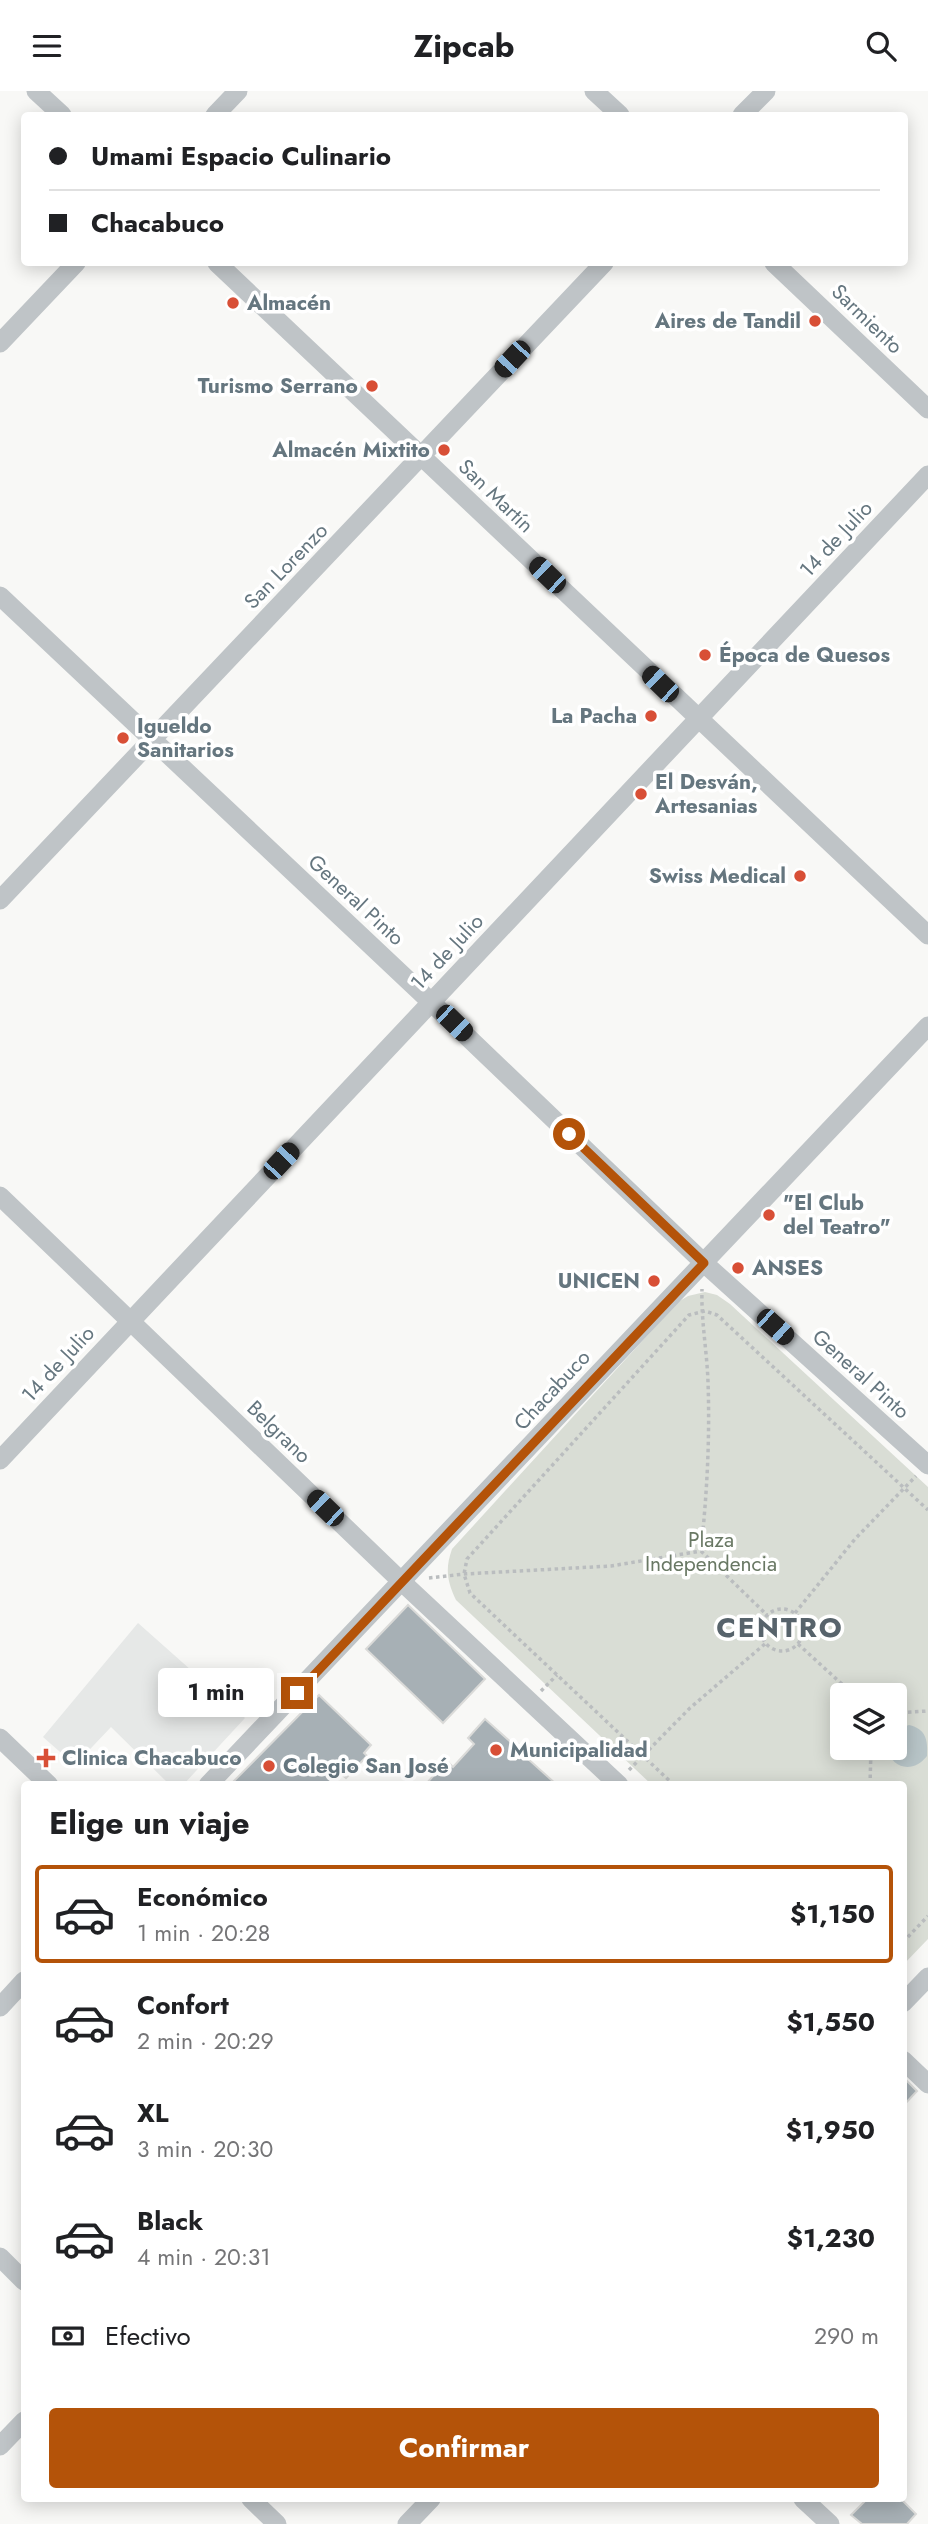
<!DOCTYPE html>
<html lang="es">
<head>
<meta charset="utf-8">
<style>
  body { margin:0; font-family:Jost,sans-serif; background:#f6f6f6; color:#202124; height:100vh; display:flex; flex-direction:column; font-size:26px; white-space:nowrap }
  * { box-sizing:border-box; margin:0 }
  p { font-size:23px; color:#757577 }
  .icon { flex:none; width:38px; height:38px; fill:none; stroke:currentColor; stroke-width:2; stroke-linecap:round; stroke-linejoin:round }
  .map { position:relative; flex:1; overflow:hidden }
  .drawer { position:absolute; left:21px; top:1690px; width:886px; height:721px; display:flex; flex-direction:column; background:#fff; border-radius:7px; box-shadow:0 4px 18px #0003 }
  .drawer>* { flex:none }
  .guide { position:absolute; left:21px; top:21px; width:887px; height:154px; border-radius:7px; box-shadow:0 4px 18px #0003; display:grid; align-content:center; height:154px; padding:0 28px; background:#fff }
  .fabs { position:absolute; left:830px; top:1592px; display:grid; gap:14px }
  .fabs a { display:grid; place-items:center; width:77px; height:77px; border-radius:7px; background:#fff; box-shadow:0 4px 18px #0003; font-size:35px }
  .end { position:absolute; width:32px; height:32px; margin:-16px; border:9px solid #b45309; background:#fff; box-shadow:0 0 0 4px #fff }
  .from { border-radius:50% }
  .bubble { position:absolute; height:49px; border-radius:7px; background:#fff; box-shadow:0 4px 18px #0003; font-size:23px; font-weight:700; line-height:49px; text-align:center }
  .car { position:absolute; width:21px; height:42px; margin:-21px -10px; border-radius:9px; box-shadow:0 0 5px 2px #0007; background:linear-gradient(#222 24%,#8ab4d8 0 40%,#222 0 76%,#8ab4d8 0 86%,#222 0) }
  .guide b { display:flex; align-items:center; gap:24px; height:66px; font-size:26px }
  .guide b+b { border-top:2px solid #e0e0e0 }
  .guide i { width:18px; height:18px; background:#202124 }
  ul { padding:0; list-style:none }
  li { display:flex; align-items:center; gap:21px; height:98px; margin:0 14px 10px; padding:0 14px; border:4px solid transparent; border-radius:7px }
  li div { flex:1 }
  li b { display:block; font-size:26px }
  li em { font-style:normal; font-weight:700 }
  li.selected { border-color:#b45309 }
  li>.icon { width:63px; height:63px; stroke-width:1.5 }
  h2 { padding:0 28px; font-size:32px; line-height:84px }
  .pay { display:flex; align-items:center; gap:18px; height:77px; padding:0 28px; font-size:26px }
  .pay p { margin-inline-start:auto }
  .cta { display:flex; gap:14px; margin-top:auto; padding:14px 28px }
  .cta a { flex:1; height:80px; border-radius:7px; background:#b45309; color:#fff; font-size:28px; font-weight:700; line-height:80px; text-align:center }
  header { display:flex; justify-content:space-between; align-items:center; height:91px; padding:0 28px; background:#fff; font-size:32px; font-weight:700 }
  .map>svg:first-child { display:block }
  .built { fill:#e6e8e7 }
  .green { fill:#d9ddd5; fill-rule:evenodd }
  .water { fill:#b8c5c8 }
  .building { fill:#a7b0b5; stroke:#dadad8; stroke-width:2 }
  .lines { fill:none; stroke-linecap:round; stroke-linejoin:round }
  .path { stroke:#babdbf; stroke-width:3.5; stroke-dasharray:3.5 3.5; stroke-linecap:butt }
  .minor { stroke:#bfc4c7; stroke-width:19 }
  .route { stroke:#b45309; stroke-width:9 }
  .poi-dot { fill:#d84f36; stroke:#fff; stroke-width:2.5 }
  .labels { text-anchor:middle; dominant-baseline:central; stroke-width:7; stroke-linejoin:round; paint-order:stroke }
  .poi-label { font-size:21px; font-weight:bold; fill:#65767f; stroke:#fff; text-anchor:start }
  .street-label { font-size:21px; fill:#65767f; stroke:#fff }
  .park-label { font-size:21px; fill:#697864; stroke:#fff }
  .district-label { font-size:28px; font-weight:bold; letter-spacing:2px; fill:#57636b; stroke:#fff }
</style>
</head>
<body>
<header><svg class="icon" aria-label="menu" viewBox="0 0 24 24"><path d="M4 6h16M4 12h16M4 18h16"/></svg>Zipcab<svg class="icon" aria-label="search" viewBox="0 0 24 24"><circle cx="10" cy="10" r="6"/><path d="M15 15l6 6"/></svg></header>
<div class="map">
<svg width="928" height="2433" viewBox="0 0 928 2433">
  <rect width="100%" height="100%" fill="#f8f8f6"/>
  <!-- built -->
  <path class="built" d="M 138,1532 L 245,1627 L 183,1694 L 170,1694 L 111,1636 L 75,1674 L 43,1646 Z"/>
  <!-- green -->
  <path class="green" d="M 705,1201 L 717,1204 L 730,1213 L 928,1396 L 928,1848 L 903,1874 L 903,1694 L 652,1694 L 456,1509 C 447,1490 445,1478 452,1458 L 678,1211 L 688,1205 ZM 842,1605 L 894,1605 L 894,1657 L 842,1657 Z"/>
  <!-- water -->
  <path class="water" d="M 909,1634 C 926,1638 928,1649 927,1665 C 914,1682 892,1679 887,1657 L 894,1657 L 894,1639 Z"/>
  <!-- building -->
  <path class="building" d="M 408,1514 L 485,1588 L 443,1632 L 366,1558 Z
    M 319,1604 L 371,1654 L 364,1662 L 367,1665 L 346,1687 L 339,1681 L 326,1694 L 230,1694 Z
    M 485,1628 L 513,1653 L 515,1650 L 530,1664 L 527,1667 L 557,1694 L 425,1694 L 447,1670 L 453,1676 L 474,1653 L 468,1647 Z
    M 903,1986 L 917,2000 L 903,2015 Z
    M 867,2408 L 901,2408 L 916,2423 L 907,2433 L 862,2433 L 851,2424 Z"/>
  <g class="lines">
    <!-- path -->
    <path class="path" d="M 701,1459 C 707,1403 710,1347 708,1291 C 707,1260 701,1230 702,1198
      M 701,1460 L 767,1524
      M 429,1487 L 464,1483 L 611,1475 L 701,1460
      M761 1539a21 21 0 1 1 42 0a21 21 0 1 1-42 0Z
      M 795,1522 L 855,1448 L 916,1385
      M 798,1553 L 855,1605
      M 541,1600 L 557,1584
      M 894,1622 L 928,1620
      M 629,1679 L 690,1617 L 766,1552
      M 674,1694 L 470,1502 L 464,1483 L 467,1468 L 689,1224 L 705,1220 L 717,1224 L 928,1419
      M 870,1694 L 871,1657
      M 903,1851 L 928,1825"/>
    <!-- minor -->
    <path class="minor" d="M 36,0 L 62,24
      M 594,0 L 620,24
      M 215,24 L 238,0
      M 742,24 L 766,0
      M 217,172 L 928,844
      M 774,172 L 928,318
      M 0,252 L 76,172
      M 0,505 L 431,911 L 704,1172 L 928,1374
      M 0,809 L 604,172
      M 0,1105 L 402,1491 L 619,1694
      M 0,1369 L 928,384
      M 0,1647 L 49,1694
      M 208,1694 L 928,935
      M 903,1912 L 928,1886
      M 0,1916 L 24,1890
      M 903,1969 L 928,1993
      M 0,2166 L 24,2190
      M 0,2355 L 24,2330
      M 251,2408 L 277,2433
      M 803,2408 L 830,2433
      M 407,2433 L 431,2408"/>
  </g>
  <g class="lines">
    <!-- route -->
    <path class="route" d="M 297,1602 L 704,1172 L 569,1043"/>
  </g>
  <!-- markers -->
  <g class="poi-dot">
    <circle cx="233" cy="212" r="7"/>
    <circle cx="815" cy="230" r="7"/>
    <circle cx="372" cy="295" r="7"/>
    <circle cx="444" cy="359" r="7"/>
    <circle cx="705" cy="564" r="7"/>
    <circle cx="651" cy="625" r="7"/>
    <circle cx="123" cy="647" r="7"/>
    <circle cx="641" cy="703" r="7"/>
    <circle cx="800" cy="785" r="7"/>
    <circle cx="769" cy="1124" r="7"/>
    <circle cx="738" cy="1177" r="7"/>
    <circle cx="654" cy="1190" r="7"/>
    <circle cx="496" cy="1659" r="7"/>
    <path d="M42.5 1656.5h7v7h7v7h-7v7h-7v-7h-7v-7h7z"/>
    <circle cx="269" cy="1675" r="7"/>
  </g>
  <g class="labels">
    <!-- poi labels -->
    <g class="poi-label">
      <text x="247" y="212">Almacén</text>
      <text x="801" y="230" text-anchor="end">Aires de Tandil</text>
      <text x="358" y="295" text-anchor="end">Turismo Serrano</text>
      <text x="430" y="359" text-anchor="end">Almacén Mixtito</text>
      <text x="719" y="564">Época de Quesos</text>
      <text x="637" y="625" text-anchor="end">La Pacha</text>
      <text x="137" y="635">Igueldo<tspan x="137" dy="24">Sanitarios</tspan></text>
      <text x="655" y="691">El Desván,<tspan x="655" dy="24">Artesanias</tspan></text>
      <text x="786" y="785" text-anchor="end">Swiss Medical</text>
      <text x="783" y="1112">"El Club<tspan x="783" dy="24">del Teatro"</tspan></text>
      <text x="752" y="1177">ANSES</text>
      <text x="640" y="1190" text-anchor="end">UNICEN</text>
      <text x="510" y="1659">Municipalidad</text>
      <text x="62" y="1667">Clinica Chacabuco</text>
      <text x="283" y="1675">Colegio San José</text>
    </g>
    <!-- street labels -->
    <g class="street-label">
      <text transform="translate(867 228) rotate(44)">Sarmiento</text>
      <text transform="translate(496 405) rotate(44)">San Martín</text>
      <text transform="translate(836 448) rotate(-47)">14 de Julio</text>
      <text transform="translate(286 475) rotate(-46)">San Lorenzo</text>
      <text transform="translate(356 809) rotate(43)">General Pinto</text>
      <text transform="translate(447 861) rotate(-47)">14 de Julio</text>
      <text transform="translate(58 1273) rotate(-47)">14 de Julio</text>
      <text transform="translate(861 1283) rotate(42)">General Pinto</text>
      <text transform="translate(552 1299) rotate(-47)">Chacabuco</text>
      <text transform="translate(279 1341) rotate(44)">Belgrano</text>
    </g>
    <!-- park labels -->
    <g class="park-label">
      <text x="711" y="1449">Plaza<tspan x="711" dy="24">Independencia</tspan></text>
    </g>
    <!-- district labels -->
    <g class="district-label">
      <text x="780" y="1536">CENTRO</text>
    </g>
  </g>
</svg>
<div class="fabs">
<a><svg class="icon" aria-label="layers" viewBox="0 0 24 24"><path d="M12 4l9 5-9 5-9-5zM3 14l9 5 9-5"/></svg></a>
</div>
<i class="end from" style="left:569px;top:1043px"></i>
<i class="end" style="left:297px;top:1602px"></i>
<div class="bubble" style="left:158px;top:1577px;width:116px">1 min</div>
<i class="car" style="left:512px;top:268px;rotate:223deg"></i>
<i class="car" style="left:547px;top:484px;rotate:314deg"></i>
<i class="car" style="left:660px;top:593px;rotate:314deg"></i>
<i class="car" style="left:454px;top:932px;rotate:134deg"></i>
<i class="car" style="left:281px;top:1070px;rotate:43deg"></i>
<i class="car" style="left:775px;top:1236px;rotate:132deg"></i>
<i class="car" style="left:325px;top:1417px;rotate:314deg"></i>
<div class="guide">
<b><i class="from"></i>Umami Espacio Culinario</b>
<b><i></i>Chacabuco</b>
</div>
<section class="drawer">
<h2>Elige un viaje</h2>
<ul>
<li class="selected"><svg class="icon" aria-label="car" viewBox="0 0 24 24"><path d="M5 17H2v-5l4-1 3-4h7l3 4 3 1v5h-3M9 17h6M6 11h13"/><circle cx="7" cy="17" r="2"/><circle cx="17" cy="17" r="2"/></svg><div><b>Económico</b><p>1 min · 20:28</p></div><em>$1,150</em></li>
<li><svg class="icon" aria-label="car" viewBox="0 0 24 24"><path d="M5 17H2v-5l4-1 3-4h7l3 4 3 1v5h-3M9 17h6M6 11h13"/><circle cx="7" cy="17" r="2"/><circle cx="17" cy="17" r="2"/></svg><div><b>Confort</b><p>2 min · 20:29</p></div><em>$1,550</em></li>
<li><svg class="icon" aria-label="car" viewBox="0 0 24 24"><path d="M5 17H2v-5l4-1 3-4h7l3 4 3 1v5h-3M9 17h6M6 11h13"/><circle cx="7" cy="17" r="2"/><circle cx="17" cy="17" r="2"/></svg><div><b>XL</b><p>3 min · 20:30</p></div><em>$1,950</em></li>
<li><svg class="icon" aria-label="car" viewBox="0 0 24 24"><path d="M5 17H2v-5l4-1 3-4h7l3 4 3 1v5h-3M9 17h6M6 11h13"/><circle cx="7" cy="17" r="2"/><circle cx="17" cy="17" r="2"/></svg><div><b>Black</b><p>4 min · 20:31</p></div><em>$1,230</em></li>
</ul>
<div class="pay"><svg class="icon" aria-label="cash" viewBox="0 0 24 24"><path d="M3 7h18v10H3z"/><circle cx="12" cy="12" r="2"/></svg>Efectivo<p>290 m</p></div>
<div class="cta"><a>Confirmar</a></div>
</section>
</div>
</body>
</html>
